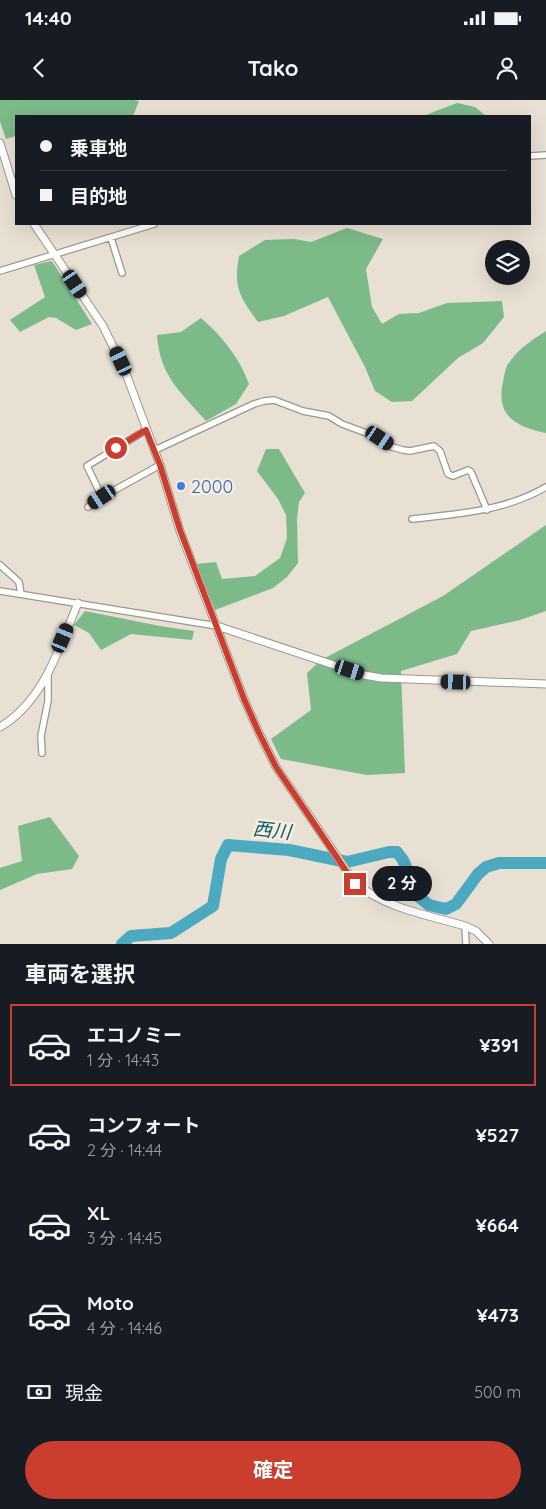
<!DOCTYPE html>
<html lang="ja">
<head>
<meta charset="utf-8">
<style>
  body { margin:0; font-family:Quicksand,"Noto Sans JP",sans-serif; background:#242831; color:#f1f3f6; height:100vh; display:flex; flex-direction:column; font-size:19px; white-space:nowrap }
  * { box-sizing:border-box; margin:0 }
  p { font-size:16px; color:#9ea1a6 }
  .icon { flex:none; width:28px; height:28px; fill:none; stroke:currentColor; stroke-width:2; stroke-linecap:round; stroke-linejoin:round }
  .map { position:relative; height:844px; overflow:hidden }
  .sheet { display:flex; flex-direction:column; background:#171b24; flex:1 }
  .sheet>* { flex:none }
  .banner { position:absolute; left:15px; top:15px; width:516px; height:110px; border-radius:0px; box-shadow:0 5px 20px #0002; display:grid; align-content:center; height:110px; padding:0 25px; background:#171b24 }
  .controls { position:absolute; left:485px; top:140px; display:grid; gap:10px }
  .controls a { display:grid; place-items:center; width:45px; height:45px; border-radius:50%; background:#171b24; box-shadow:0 5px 20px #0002; font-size:25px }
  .end { position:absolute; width:22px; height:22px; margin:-11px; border:6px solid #cb3e2e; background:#fff; box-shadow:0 0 0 2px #fff }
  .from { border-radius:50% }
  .bubble { position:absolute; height:35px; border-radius:18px; background:#171b24; box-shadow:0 5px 20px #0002; font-size:16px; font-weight:700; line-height:35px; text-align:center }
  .car { position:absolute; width:15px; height:30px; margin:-15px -8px; border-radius:6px; box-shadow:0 0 4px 1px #0007; background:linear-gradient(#222 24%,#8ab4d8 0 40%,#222 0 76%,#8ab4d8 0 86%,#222 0) }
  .banner b { display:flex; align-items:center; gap:18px; height:48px; font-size:19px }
  .banner b+b { border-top:1px solid #363941 }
  .banner i { width:12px; height:12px; background:#f1f3f6 }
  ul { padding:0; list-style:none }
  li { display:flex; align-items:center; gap:15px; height:82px; margin:0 10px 8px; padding:0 15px; border:2px solid transparent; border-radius:0px }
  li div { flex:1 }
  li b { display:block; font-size:19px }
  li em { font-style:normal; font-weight:700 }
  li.active { border-color:#cb3e2e }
  li>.icon { width:45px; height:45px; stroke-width:1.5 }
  h2 { padding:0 25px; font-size:22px; line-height:60px }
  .pay { display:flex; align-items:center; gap:12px; height:55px; padding:0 25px; font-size:19px }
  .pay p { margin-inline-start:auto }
  .action { display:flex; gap:10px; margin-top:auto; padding:10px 25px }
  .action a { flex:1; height:58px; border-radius:30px; background:#cb3e2e; color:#fff; font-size:20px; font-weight:700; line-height:58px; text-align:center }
  .status { display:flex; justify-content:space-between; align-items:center; height:35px; padding:0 25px; background:#171b24; direction:ltr }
  .status svg { height:14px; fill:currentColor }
  header { display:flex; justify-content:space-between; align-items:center; height:65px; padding:0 25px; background:#171b24; font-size:22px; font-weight:700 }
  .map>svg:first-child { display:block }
  .forest { fill:#7cba8a }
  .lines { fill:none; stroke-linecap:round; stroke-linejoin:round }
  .river { stroke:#4ba9c0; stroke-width:12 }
  .minor-casing { stroke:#9e968a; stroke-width:8 }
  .tertiary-casing { stroke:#9e968a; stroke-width:9 }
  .minor { stroke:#fff; stroke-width:5.5 }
  .tertiary { stroke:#fff; stroke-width:7 }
  .route { stroke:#cb3e2e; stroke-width:6 }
  .shop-dot { fill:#3f7fe0; stroke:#f6ede0; stroke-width:2 }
  .labels { text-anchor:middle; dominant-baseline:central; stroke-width:5; stroke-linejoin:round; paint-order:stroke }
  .shop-label { font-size:18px; fill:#366cbe; stroke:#f6ede0; text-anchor:start }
  .water-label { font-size:19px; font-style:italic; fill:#0a5b6b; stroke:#f6ede0 }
</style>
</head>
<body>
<div class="status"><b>14:40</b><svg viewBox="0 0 49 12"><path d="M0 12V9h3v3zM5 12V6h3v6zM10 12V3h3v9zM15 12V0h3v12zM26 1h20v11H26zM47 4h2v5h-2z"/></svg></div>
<header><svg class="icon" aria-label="back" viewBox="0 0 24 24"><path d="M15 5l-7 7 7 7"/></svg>Tako<svg class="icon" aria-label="person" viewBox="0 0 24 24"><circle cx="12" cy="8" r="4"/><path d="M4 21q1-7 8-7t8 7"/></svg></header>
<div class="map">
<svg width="546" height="844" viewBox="0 0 546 844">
  <rect width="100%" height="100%" fill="#e8e0d3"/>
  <!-- forest -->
  <path class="forest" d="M 0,0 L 134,0 L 139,1 L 133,16 L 16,16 L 16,36 L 6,39 L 0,22 Z
    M 457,3 L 475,7 L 486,16 L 423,16 Z
    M 347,128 L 383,139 L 366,169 L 372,207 L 382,224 L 399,214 L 419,213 L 447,203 L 502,201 L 504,217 L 483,243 L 458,258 L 412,301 L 392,302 L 375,291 L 365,267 L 328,197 L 284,216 L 258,222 C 240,197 233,188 239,156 L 265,140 L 294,139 L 311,142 Z
    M 52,161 L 92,224 L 76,230 L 56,218 L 49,217 L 20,232 L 10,220 L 45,197 L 34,165 Z
    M 201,218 C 222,236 239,257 249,284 L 236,304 L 206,321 C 181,292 160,277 157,235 L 181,232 Z
    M 546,231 L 546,333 C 517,327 495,316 503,282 C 504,277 505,269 508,264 C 518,249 532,240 546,231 Z
    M 266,349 L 279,349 L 305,393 L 299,402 L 297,419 L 298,463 L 287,477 L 273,488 L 215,510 L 197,464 L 216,462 L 222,479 L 255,476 L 280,458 L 287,438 L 286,415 L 278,399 L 257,371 Z
    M 546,425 L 546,511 L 520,520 L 471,531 L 457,554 L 401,571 L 405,673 L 367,675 L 281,659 L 271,639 L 311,610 L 307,573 L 321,560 L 443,496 Z
    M 85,511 L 160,526 L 194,531 L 192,540 L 131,534 L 101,550 L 89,533 L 74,525 Z
    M 50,717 L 79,756 L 72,769 L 37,774 L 0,790 L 0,768 L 22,761 L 18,726 Z"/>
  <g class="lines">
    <!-- river -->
    <path class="river" d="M 122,844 L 131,836 L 171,833 L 213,806 L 221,759 L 228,745 L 289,750 L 347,762 L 389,752 L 397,752 L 403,760 L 419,797 L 429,805 L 446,809 L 456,804 L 478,774 L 486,767 L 499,763 L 546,763"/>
    <defs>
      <path id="minor" d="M 530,56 L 546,55
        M 111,138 L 122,173
        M 0,171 L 154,124
        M 155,350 L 254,304 L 264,301 L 274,300 L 303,311 L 329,316 L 342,324 L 380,338 L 392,347 L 403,350 L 410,351 L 434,346 L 440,351 L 448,374 L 453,376 L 468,370 L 471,372 L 487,410
        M 102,397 L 87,366 L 146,330
        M 88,407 L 102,397 L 160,365
        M 412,419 C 458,414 505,411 546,387
        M 0,465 L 19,482 L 21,494
        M 0,491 L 217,526
        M 42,653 L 41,636 L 48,601 L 48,572
        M 465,826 L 466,844"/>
      <path id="tertiary" d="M 0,43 L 16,95
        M 34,124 L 103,226 L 125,271 L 160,365 L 180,431 L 244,599 L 259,633 L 276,667 L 355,783 C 385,808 428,815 465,826 L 476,831 L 489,844
        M 217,526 L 364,575 L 381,578 L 546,584
        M 0,627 C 44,601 59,548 78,503"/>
    </defs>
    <!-- minor casing -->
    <use href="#minor" class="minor-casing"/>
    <!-- tertiary casing -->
    <use href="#tertiary" class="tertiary-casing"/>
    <!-- minor -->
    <use href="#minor" class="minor"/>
    <!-- tertiary -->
    <use href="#tertiary" class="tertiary"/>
  </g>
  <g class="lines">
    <!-- route -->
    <path class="route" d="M 116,348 L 146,330 L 160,365 L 180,430 L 244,599 L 259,633 L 276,667 L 355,784"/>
  </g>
  <!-- markers -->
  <circle class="shop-dot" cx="181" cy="386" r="5"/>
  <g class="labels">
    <!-- shop labels -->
    <g class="shop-label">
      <text x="191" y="386">2000</text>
    </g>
    <!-- water labels -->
    <g class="water-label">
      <text transform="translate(272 730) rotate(6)">西川</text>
    </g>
  </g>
</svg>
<div class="controls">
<a><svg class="icon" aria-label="layers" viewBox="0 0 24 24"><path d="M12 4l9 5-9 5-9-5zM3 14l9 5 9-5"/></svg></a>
</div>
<i class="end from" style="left:116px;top:348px"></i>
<i class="end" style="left:355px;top:784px"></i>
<div class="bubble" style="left:372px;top:766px;width:60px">2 分</div>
<i class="car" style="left:75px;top:184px;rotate:146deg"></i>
<i class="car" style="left:121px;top:261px;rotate:335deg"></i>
<i class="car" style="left:380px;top:338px;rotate:124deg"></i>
<i class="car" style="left:102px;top:397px;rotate:236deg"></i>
<i class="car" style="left:63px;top:538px;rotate:23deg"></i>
<i class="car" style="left:350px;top:570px;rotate:108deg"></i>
<i class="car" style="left:456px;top:582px;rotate:272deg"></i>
<div class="banner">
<b><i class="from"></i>乗車地</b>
<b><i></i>目的地</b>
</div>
</div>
<section class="sheet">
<h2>車両を選択</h2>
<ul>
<li class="active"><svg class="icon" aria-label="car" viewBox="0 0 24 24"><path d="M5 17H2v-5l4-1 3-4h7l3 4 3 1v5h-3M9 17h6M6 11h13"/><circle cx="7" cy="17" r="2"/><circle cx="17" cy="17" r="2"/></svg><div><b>エコノミー</b><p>1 分 · 14:43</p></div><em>¥391</em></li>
<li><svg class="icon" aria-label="car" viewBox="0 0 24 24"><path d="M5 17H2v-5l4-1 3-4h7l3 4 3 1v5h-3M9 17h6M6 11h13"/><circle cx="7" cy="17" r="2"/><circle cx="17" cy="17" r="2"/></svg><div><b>コンフォート</b><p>2 分 · 14:44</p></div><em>¥527</em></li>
<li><svg class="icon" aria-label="car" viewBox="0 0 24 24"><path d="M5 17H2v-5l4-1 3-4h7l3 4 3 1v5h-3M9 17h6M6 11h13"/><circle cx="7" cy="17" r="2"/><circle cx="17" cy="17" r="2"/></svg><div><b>XL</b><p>3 分 · 14:45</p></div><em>¥664</em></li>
<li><svg class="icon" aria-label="car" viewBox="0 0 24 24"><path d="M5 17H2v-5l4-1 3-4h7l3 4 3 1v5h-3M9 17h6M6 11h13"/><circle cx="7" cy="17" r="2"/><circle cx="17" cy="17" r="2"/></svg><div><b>Moto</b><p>4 分 · 14:46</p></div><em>¥473</em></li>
</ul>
<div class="pay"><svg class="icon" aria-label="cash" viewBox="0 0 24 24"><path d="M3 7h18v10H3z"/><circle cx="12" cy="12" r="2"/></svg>現金<p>500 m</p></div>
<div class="action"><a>確定</a></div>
</section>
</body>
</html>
